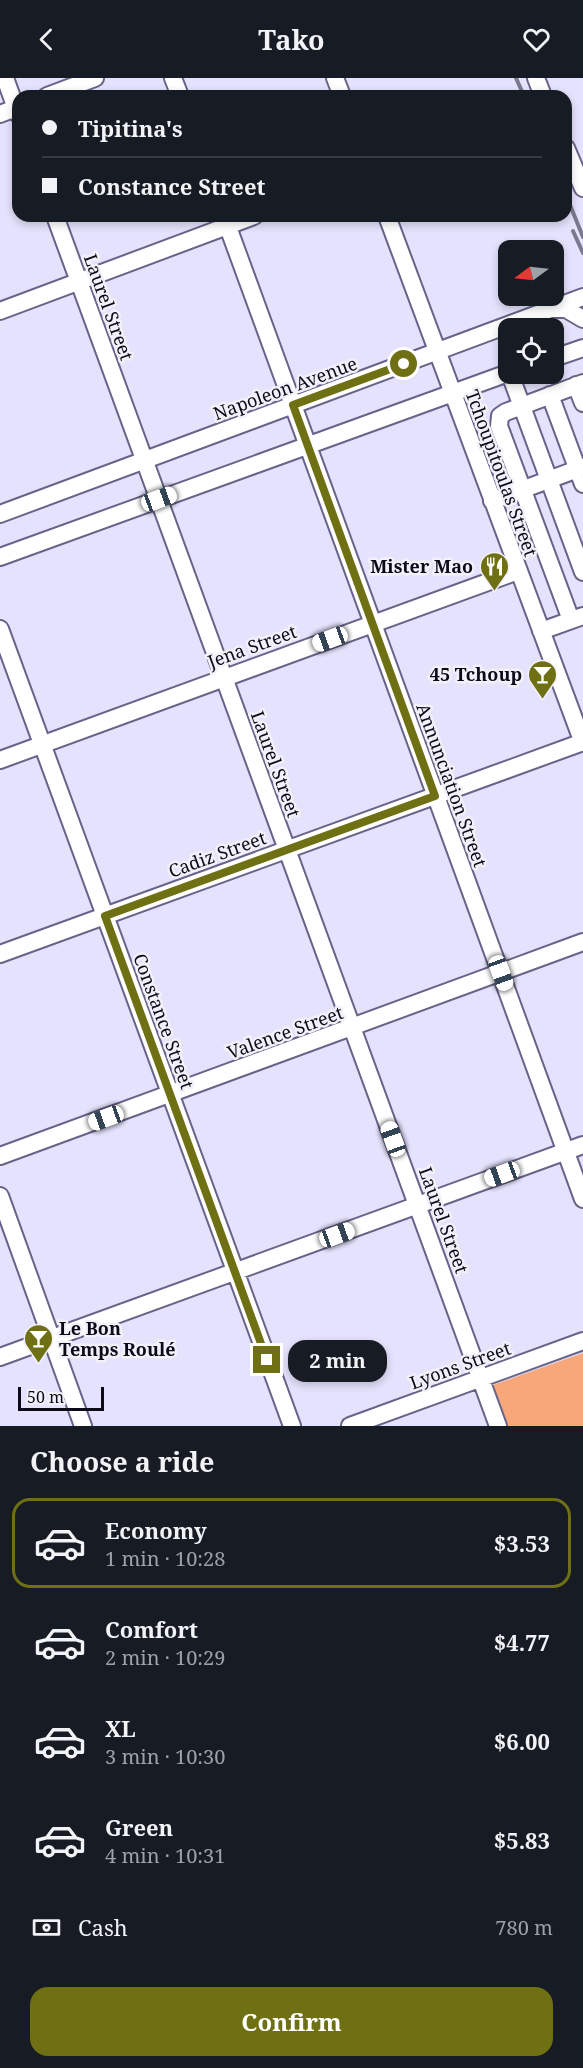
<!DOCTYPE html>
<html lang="en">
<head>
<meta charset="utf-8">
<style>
  body { margin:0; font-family:"Noto Serif",serif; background:#20242c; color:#f1f3f6; height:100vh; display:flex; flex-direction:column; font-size:22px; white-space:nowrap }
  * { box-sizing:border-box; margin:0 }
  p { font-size:20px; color:#9ea1a6 }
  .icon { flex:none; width:33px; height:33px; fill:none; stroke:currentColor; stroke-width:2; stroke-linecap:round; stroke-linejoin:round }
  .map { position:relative; height:1348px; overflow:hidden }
  .side { display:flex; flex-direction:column; background:#171b24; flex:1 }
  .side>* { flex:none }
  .hud { position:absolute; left:12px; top:12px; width:560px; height:132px; border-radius:18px; box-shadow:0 3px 9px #0003; display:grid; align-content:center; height:132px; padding:0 30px; background:#171b24 }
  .needle { width:39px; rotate:255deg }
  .buttons { position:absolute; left:498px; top:162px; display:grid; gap:12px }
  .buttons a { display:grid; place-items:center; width:66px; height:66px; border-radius:12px; background:#171b24; box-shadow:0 3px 9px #0003; font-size:30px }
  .scale { position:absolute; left:18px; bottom:15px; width:86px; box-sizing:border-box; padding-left:6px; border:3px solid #0c0a18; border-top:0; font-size:16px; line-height:21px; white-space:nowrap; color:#0c0a18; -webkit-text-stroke:4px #f2f1fa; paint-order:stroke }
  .end { position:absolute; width:27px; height:27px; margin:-14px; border:8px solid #6f7014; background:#fff; box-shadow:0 0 0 3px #fff }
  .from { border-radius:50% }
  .bubble { position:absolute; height:42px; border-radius:18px; background:#171b24; box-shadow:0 3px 9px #0003; font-size:20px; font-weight:700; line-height:42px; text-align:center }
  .car { position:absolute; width:18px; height:36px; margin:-18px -9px; border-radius:8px; box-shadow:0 0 4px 2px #0007; background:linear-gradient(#fff 24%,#345 0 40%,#fff 0 76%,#345 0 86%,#fff 0) }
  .hud b { display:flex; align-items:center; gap:21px; height:57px; font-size:22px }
  .hud b+b { border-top:2px solid #363941 }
  .hud i { width:15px; height:15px; background:#f1f3f6 }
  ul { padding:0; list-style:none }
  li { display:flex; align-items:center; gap:18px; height:90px; margin:0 12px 9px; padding:0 18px; border:3px solid transparent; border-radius:18px }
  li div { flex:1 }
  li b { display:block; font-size:22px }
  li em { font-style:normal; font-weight:700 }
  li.on { border-color:#6f7014 }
  li>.icon { width:54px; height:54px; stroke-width:1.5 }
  h2 { padding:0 30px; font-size:27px; line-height:72px }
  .pay { display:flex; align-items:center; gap:15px; height:66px; padding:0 30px; font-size:22px }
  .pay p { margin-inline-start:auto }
  .button { display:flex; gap:12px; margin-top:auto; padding:12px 30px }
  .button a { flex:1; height:69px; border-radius:18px; background:#6f7014; color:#fff; font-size:24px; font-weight:700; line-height:69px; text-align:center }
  header { display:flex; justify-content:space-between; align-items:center; height:78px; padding:0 30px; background:#171b24; font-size:27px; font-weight:700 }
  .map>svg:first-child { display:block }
  .green { fill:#f7a77a }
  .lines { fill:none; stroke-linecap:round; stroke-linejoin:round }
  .minor-casing { stroke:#686389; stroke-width:20 }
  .minor { stroke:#fff; stroke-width:16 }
  .rail { stroke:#7b798d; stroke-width:4 }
  .route { stroke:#6f7014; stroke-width:8 }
  .labels { text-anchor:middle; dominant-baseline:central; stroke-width:5; stroke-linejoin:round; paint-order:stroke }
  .street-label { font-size:18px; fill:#0c0a18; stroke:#f2f1fa }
  .poi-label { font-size:18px; font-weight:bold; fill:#0c0a18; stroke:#f2f1fa; text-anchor:end }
</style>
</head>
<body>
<header><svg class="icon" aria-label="back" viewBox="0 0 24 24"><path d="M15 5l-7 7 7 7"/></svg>Tako<svg class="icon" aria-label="heart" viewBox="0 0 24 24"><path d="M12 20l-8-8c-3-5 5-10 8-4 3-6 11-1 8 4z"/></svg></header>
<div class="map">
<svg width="583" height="1348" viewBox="0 0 583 1348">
  <rect width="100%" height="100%" fill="#e4e2fc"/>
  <!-- green -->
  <path class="green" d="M 583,1275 L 583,1348 L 508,1348 L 493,1307 Z"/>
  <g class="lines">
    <defs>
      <path id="minor" d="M 5,0 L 18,36
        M 173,0 L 180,18
        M 335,0 L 342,18
        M 536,0 L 543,18
        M 47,18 L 95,0
        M 0,36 L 18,29
        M 566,70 L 583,110
        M 55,138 L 498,1348
        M 224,138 L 583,1121
        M 387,138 L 583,665
        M 553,231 L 566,231 L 583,241
        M 0,233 L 254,138
        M 554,280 L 583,270
        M 510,296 L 583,494
        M 576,307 L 583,325
        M 550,317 L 583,406
        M 492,423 L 583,389
        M 0,436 L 583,219
        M 0,479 L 508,295
        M 571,542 L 499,348 L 500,338 L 506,334 L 583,305
        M 0,551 L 292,1348
        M 541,553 L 583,538
        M 0,682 L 518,493
        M 0,876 L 583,664
        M 0,1078 L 583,864
        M 0,1118 L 83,1348
        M 0,1279 L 583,1067
        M 350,1348 L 583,1263"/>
    </defs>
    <!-- minor casing -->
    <use href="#minor" class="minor-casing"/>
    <!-- minor -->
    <use href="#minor" class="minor"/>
    <!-- rail -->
    <path class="rail" d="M 516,0 L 524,18
      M 566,117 L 583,159
      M 573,153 L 583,175"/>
  </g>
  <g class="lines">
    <!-- route -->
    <path class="route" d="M 267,1282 L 105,838 L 435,718 L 293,327 L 404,286"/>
  </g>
  <!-- icons -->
  <defs>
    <symbol id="restaurant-pin" viewBox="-11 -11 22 30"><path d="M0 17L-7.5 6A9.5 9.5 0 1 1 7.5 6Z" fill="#6f7014" stroke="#f2f1fa"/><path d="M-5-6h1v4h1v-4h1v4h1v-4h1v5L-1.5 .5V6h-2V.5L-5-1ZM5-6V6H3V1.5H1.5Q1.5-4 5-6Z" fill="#fff"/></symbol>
    <symbol id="bar-pin" viewBox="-11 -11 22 30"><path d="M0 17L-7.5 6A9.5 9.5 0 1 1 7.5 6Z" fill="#6f7014" stroke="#f2f1fa"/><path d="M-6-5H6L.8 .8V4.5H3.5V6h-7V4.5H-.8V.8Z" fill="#fff"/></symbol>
  </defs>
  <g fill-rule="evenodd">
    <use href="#restaurant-pin" x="478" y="472" width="33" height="45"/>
    <use href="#bar-pin" x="526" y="580" width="33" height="45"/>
    <use href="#bar-pin" x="22" y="1244" width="33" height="45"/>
  </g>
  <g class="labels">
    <!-- street labels -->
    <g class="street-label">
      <text transform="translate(109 229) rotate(70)">Laurel Street</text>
      <text transform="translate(285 310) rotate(-20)">Napoleon Avenue</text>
      <text transform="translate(502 395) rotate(70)">Tchoupitoulas Street</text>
      <text transform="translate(252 568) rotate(-20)">Jena Street</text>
      <text transform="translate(276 686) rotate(70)">Laurel Street</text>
      <text transform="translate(452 707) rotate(70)">Annunciation Street</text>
      <text transform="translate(217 776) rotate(-20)">Cadiz Street</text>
      <text transform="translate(164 943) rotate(70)">Constance Street</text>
      <text transform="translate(285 954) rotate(-20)">Valence Street</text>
      <text transform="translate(444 1142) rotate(70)">Laurel Street</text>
      <text transform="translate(460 1287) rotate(-20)">Lyons Street</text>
    </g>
    <!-- poi labels -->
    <g class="poi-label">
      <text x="473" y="488">Mister Mao</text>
      <text x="522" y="596">45 Tchoup</text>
      <text x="59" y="1250" text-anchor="start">Le Bon<tspan x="59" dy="21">Temps Roulé</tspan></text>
    </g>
  </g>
</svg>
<div class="buttons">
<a><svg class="needle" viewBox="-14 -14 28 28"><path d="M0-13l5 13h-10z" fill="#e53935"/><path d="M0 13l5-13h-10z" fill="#9ea1a6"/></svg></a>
<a><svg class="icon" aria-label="locate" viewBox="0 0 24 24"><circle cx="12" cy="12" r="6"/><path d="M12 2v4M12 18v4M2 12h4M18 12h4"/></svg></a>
</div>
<div class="scale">50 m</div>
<i class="end from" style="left:404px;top:286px"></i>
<i class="end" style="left:267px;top:1282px"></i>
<div class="bubble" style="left:288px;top:1262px;width:99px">2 min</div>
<i class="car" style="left:159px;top:421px;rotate:70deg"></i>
<i class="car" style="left:330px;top:561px;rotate:250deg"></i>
<i class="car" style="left:501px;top:895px;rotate:160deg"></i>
<i class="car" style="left:106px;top:1040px;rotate:250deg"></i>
<i class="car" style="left:393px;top:1061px;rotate:340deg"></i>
<i class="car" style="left:502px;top:1096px;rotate:250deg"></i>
<i class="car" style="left:337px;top:1157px;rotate:70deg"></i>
<div class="hud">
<b><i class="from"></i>Tipitina's</b>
<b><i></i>Constance Street</b>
</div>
</div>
<section class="side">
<h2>Choose a ride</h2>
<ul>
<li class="on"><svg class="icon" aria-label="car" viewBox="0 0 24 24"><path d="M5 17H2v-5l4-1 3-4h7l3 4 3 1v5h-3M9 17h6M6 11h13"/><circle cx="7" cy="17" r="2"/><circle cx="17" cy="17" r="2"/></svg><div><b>Economy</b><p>1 min · 10:28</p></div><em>$3.53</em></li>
<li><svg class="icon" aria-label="car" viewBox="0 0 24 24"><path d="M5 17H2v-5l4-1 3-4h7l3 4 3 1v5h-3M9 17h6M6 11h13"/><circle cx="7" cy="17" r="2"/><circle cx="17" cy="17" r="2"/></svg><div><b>Comfort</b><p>2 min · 10:29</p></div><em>$4.77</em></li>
<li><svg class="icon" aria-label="car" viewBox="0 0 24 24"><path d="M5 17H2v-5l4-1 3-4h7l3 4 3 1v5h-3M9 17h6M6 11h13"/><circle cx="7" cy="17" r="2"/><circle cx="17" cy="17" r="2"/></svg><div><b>XL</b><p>3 min · 10:30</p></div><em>$6.00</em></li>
<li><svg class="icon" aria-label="car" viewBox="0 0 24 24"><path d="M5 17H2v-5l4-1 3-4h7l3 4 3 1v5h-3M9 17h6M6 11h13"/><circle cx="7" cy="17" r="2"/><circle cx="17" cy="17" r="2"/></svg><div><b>Green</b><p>4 min · 10:31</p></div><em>$5.83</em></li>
</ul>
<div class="pay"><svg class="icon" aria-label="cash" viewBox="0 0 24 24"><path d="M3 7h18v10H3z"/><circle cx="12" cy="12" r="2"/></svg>Cash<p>780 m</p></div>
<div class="button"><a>Confirm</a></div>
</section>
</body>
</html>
